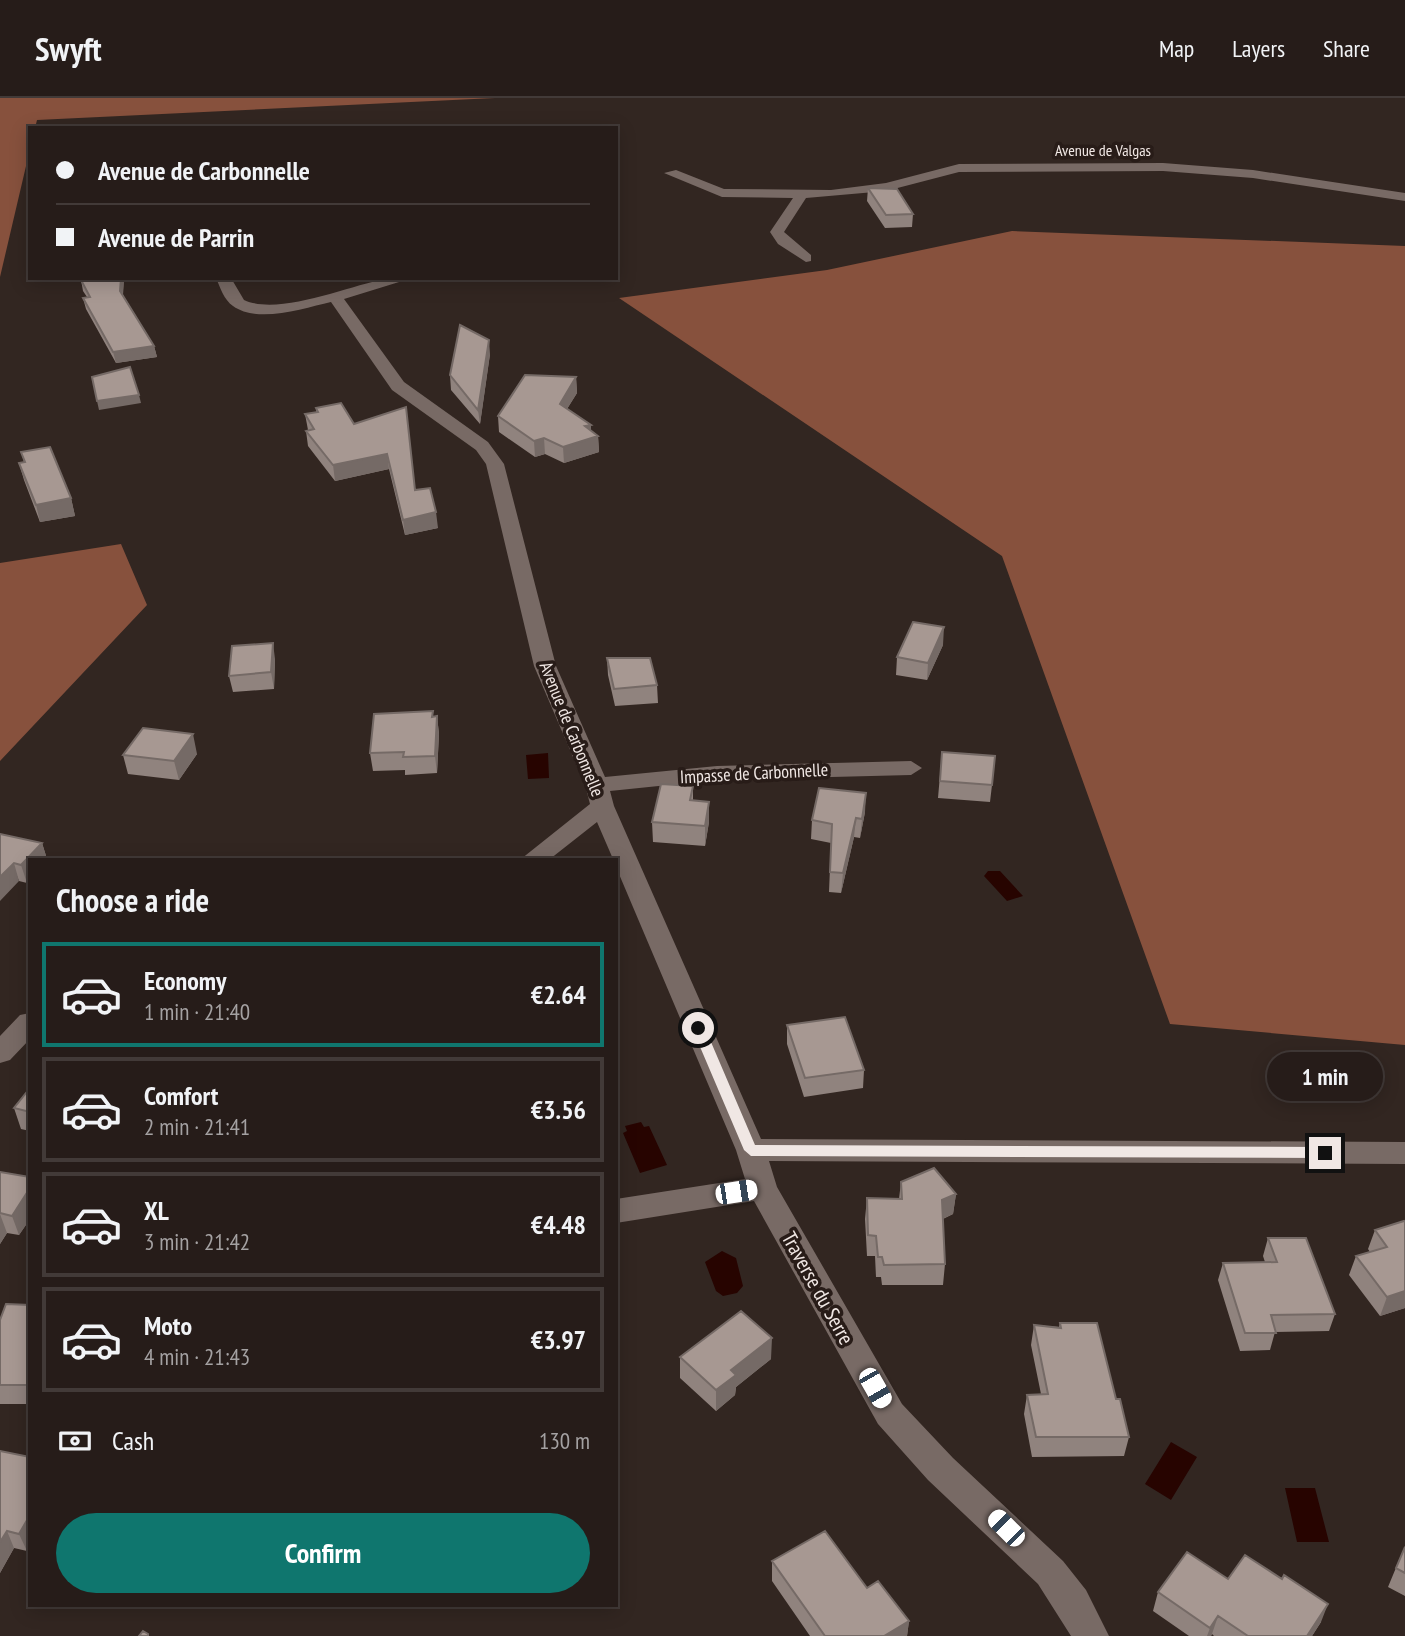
<!DOCTYPE html>
<html lang="en">
<head>
<meta charset="utf-8">
<style>
  body { margin:0; font-family:"PT Sans Narrow",sans-serif; background:#2e2522; color:#f1f3f6; height:100vh; display:flex; flex-direction:column; font-size:26px; white-space:nowrap }
  * { box-sizing:border-box; margin:0 }
  p { font-size:23px; color:#a4a1a2 }
  .icon { flex:none; width:38px; height:38px; fill:none; stroke:currentColor; stroke-width:2; stroke-linecap:round; stroke-linejoin:round }
  .map { position:relative; flex:1; overflow:hidden }
  .panel { position:absolute; left:28px; top:760px; width:590px; height:749px; display:flex; flex-direction:column; background:#261c19; border-radius:0px; box-shadow:0 4px 18px #0003,0 0 0 2px #423a38 }
  .panel>* { flex:none }
  .banner { position:absolute; left:28px; top:28px; width:590px; height:154px; border-radius:0px; box-shadow:0 4px 18px #0003,0 0 0 2px #423a38; display:grid; align-content:center; height:154px; padding:0 28px; background:#261c19 }
  .end { position:absolute; width:32px; height:32px; margin:-16px; border:9px solid #f0e7e4; background:#111; box-shadow:0 0 0 4px #111 }
  .from { border-radius:50% }
  .bubble { position:absolute; height:49px; border-radius:24px; background:#261c19; box-shadow:0 4px 18px #0003,0 0 0 2px #423a38; font-size:23px; font-weight:600; line-height:49px; text-align:center }
  .car { position:absolute; width:21px; height:42px; margin:-21px -10px; border-radius:9px; box-shadow:0 0 5px 2px #0007; background:linear-gradient(#fff 24%,#345 0 40%,#fff 0 76%,#345 0 86%,#fff 0) }
  .banner b { display:flex; align-items:center; gap:24px; height:66px; font-size:26px }
  .banner b+b { border-top:2px solid #423a38 }
  .banner i { width:18px; height:18px; background:#f1f3f6 }
  ul { padding:0; list-style:none }
  li { display:flex; align-items:center; gap:21px; height:105px; margin:0 14px 10px; padding:0 14px; border:4px solid #423a38; border-radius:0px }
  li div { flex:1 }
  li b { display:block; font-size:26px }
  li em { font-style:normal; font-weight:600 }
  li.selected { border-color:#0f766e }
  li>.icon { width:63px; height:63px; stroke-width:1.5 }
  h2 { padding:0 28px; font-size:32px; line-height:84px }
  .pay { display:flex; align-items:center; gap:18px; height:77px; padding:0 28px; font-size:26px }
  .pay p { margin-inline-start:auto }
  .cta { display:flex; gap:14px; margin-top:auto; padding:14px 28px }
  .cta a { flex:1; height:80px; border-radius:42px; background:#0f766e; color:#fff; font-size:28px; font-weight:600; line-height:80px; text-align:center }
  header { display:flex; align-items:center; gap:42px; box-sizing:border-box; height:98px; padding:0 35px; background:#261c19; border-bottom:2px solid #423a38 }
  header strong { font-size:33px }
  nav { display:flex; gap:38px; margin-inline-start:auto; font-size:24px }
  .map>svg:first-child { display:block }
  .forest { fill:#87513d }
  .water { fill:#270400 }
  .lines { fill:none; stroke-linecap:round; stroke-linejoin:round }
  .street { fill:#786a65; fill-rule:evenodd }
  .wall { fill:#90837e }
  .shaded-wall { fill:#756a66 }
  .building { fill:#a79892; stroke:#756a66; stroke-width:2 }
  .route { fill:#f0e7e4 }
  .labels { text-anchor:middle; dominant-baseline:central; stroke-width:7; stroke-linejoin:round; paint-order:stroke }
  .far-street-label { font-size:16px; fill:#f0e7e4; stroke:#281c18 }
  .street-label { font-size:18px; fill:#f0e7e4; stroke:#281c18 }
  .near-street-label { font-size:21px; fill:#f0e7e4; stroke:#281c18 }
</style>
</head>
<body>
<header>
<strong>Swyft</strong>
<nav><a>Map</a><a>Layers</a><a>Share</a></nav>
</header>
<div class="map">
<svg width="1405" height="1538" viewBox="0 0 1405 1538">
  <rect width="100%" height="100%" fill="#322621"/>
  <!-- forest -->
  <path class="forest" d="M 0,0 L 495,0 L 37,22 L 35,30 L 30,30 L 30,51 L 0,179 Z
    M 1012,133 L 1405,148 L 1405,947 L 1170,926 L 1002,458 L 619,200 L 827,172 Z
    M 121,446 L 147,507 L 0,663 L 0,465 Z"/>
  <!-- water -->
  <path class="water" d="M 548,655 L 549,680 L 528,681 L 526,657 Z
    M 988,773 L 1000,773 L 1023,798 L 1007,803 L 984,778 Z
    M 641,1024 L 644,1029 L 649,1028 L 667,1067 L 640,1075 L 623,1035 L 627,1033 L 625,1028 Z
    M 722,1153 L 736,1160 L 743,1188 L 737,1195 L 723,1198 L 716,1193 L 705,1164 Z
    M 1171,1344 L 1197,1359 L 1171,1402 L 1145,1386 Z
    M 1285,1390 L 1315,1390 L 1329,1444 L 1297,1444 Z"/>
  <g class="lines">
    <!-- street -->
    <path class="street" d="M 1163,65 L 1253,72 L 1405,95 L 1405,103 L 1253,80 L 1163,73 L 959,74 L 886,93 L 806,100 L 784,134 L 811,157 L 811,163 L 806,164 L 778,146 L 770,134 L 793,100 L 722,99 L 664,75 L 676,72 L 724,91 L 831,92 L 886,85 L 959,66 Z
      M 216,180 L 231,180 L 244,202 C 279,218 348,188 385,181 C 393,179 403,180 412,180 L 344,201 L 404,284 L 488,344 L 504,366 L 556,568 L 605,679 L 717,668 L 911,663 L 922,670 L 911,677 L 717,682 L 610,693 L 614,708 L 761,1041 L 1405,1044 L 1405,1066 L 769,1063 L 777,1089 L 902,1306 L 953,1360 L 1063,1463 L 1086,1492 L 1109,1538 L 1071,1538 L 1038,1486 L 928,1382 L 878,1326 L 754,1103 L 616,1125 L 616,1101 L 745,1081 L 736,1052 L 616,769 L 616,761 L 613,761 L 597,724 L 550,761 L 521,761 L 590,706 L 585,687 L 534,568 L 486,366 L 476,352 L 392,292 L 331,204 C 304,210 258,226 233,208 C 224,202 220,189 216,180 Z
      M 30,915 L 30,941 L 10,962 L 0,965 L 0,938 L 20,917 Z"/>
  </g>
  <!-- wall -->
  <path class="wall" d="M 868,90 L 913,116 L 912,129 L 885,130 L 867,103 Z
    M 83,180 L 124,180 L 123,197 L 154,248 L 157,259 L 116,265 L 86,211 L 83,200 L 87,199 L 83,193 L 81,182 Z
    M 490,256 L 480,326 L 451,292 L 450,277 Z
    M 576,279 L 577,295 L 567,311 L 591,327 L 591,333 L 598,338 L 599,354 L 564,365 L 545,356 L 535,359 L 499,334 L 498,318 Z
    M 406,309 L 415,392 L 438,430 L 405,437 L 389,371 L 335,383 L 308,348 L 306,333 L 308,332 L 305,316 L 316,314 L 316,310 L 354,326 Z
    M 21,354 L 71,400 L 75,418 L 40,424 L 24,382 L 19,365 L 24,364 Z
    M 943,547 L 927,582 L 896,577 L 897,559 Z
    M 607,560 L 657,587 L 658,605 L 615,608 L 608,577 Z
    M 275,561 L 274,591 L 233,594 L 229,578 Z
    M 437,618 L 439,636 L 437,675 L 405,677 L 405,672 L 373,673 L 370,655 L 433,619 Z
    M 942,654 L 992,687 L 990,704 L 938,700 Z
    M 197,656 L 179,682 L 128,676 L 123,657 Z
    M 693,688 L 693,703 L 709,704 L 709,724 L 705,748 L 653,744 L 652,724 Z
    M 865,714 L 860,740 L 854,739 L 841,795 L 829,794 L 831,745 L 811,741 L 812,722 Z
    M 0,736 L 42,745 L 47,761 L 30,761 L 27,785 L 19,783 Z
    M 787,927 L 864,972 L 863,990 L 804,999 L 787,946 Z
    M 30,990 L 30,1033 L 21,1031 L 14,1010 Z
    M 0,1074 L 30,1079 L 30,1121 L 19,1137 L 7,1135 L 0,1146 Z
    M 901,1084 L 956,1096 L 953,1116 L 943,1121 L 945,1166 L 943,1187 L 882,1187 L 881,1179 L 876,1179 L 875,1158 L 867,1158 L 865,1121 L 867,1100 L 899,1101 Z
    M 1405,1124 L 1405,1210 L 1380,1218 L 1349,1177 L 1356,1158 L 1370,1154 L 1368,1151 L 1375,1132 Z
    M 1268,1140 L 1335,1216 L 1329,1233 L 1275,1234 L 1270,1252 L 1240,1253 L 1218,1182 L 1223,1165 L 1265,1164 L 1263,1158 Z
    M 30,1207 L 30,1306 L 0,1306 L 0,1222 Z
    M 1060,1225 L 1116,1301 L 1129,1339 L 1124,1358 L 1032,1359 L 1024,1316 L 1027,1297 L 1041,1296 L 1031,1247 L 1034,1227 L 1059,1229 Z
    M 680,1259 L 771,1261 L 736,1289 L 735,1297 L 716,1313 L 680,1280 Z
    M 0,1353 L 27,1453 L 14,1450 L 0,1475 Z
    M 1405,1448 L 1405,1498 L 1388,1489 Z
    M 772,1463 L 867,1490 L 909,1523 L 907,1538 L 810,1538 L 772,1483 Z
    M 1228,1481 L 1321,1524 L 1312,1538 L 1214,1538 L 1212,1536 L 1211,1538 L 1189,1538 L 1153,1513 L 1158,1494 Z"/>
  <!-- shaded-wall -->
  <path class="shaded-wall" d="M 121,180 L 124,180 L 122,204 L 120,193 Z
    M 489,242 L 490,256 L 480,326 L 478,312 Z
    M 154,248 L 157,259 L 116,265 L 113,254 Z
    M 576,279 L 577,295 L 560,322 L 560,306 Z
    M 139,297 L 141,305 L 99,312 L 97,303 Z
    M 591,327 L 591,340 L 598,338 L 599,354 L 564,365 L 563,349 L 585,328 Z
    M 544,340 L 545,356 L 535,359 L 534,343 Z
    M 387,356 L 389,371 L 335,383 L 333,367 Z
    M 71,400 L 75,418 L 40,424 L 36,407 Z
    M 436,414 L 438,430 L 405,437 L 403,422 Z
    M 944,529 L 943,547 L 927,582 L 928,565 Z
    M 273,545 L 275,561 L 274,591 L 271,574 Z
    M 437,618 L 439,636 L 437,675 L 435,658 Z
    M 193,636 L 197,656 L 179,682 L 174,663 Z
    M 866,695 L 865,714 L 860,740 L 862,721 Z
    M 709,704 L 709,724 L 705,748 L 705,728 Z
    M 856,720 L 854,739 L 841,795 L 843,775 Z
    M 42,745 L 47,761 L 30,761 L 30,782 L 27,785 L 21,767 Z
    M 14,765 L 19,783 L 0,803 L 0,779 Z
    M 30,1090 L 30,1121 L 19,1137 L 12,1118 Z
    M 956,1096 L 953,1116 L 940,1122 L 942,1102 Z
    M 0,1116 L 7,1135 L 0,1146 Z
    M 1405,1193 L 1405,1210 L 1380,1218 L 1387,1199 Z
    M 772,1240 L 771,1261 L 736,1289 L 735,1297 L 716,1313 L 716,1292 L 731,1272 Z
    M 30,1417 L 30,1448 L 27,1453 L 19,1436 Z
    M 7,1433 L 14,1450 L 0,1475 L 0,1444 Z
    M 1328,1506 L 1321,1524 L 1312,1538 L 1307,1538 Z
    M 1218,1518 L 1212,1536 L 1211,1538 L 1207,1538 L 1210,1530 Z
    M 909,1523 L 907,1538 L 884,1538 Z"/>
  <!-- building -->
  <path class="building" d="M 868,90 L 897,91 L 913,116 L 886,117 Z
    M 83,180 L 121,180 L 120,193 L 154,248 L 113,254 L 83,200 L 90,199 L 81,182 Z
    M 460,227 L 489,242 L 478,312 L 450,277 Z
    M 130,269 L 139,297 L 97,303 L 92,279 Z
    M 525,277 L 576,279 L 560,306 L 591,327 L 585,328 L 598,338 L 563,349 L 544,340 L 534,343 L 498,318 Z
    M 341,305 L 354,326 L 406,309 L 415,392 L 430,390 L 436,414 L 403,422 L 387,356 L 333,367 L 306,333 L 314,331 L 305,316 L 318,314 L 316,310 Z
    M 50,349 L 71,400 L 36,407 L 19,365 L 25,364 L 21,354 Z
    M 913,524 L 944,529 L 928,565 L 897,559 Z
    M 273,545 L 271,574 L 229,578 L 232,548 Z
    M 607,560 L 650,560 L 657,587 L 614,591 Z
    M 433,613 L 432,619 L 437,618 L 435,658 L 403,659 L 404,654 L 370,655 L 374,616 Z
    M 143,630 L 193,636 L 174,663 L 123,657 Z
    M 942,654 L 995,658 L 992,687 L 940,683 Z
    M 661,686 L 693,688 L 690,702 L 709,704 L 705,728 L 652,724 Z
    M 819,690 L 866,695 L 862,721 L 856,720 L 843,775 L 830,774 L 832,726 L 812,722 Z
    M 0,736 L 42,745 L 21,767 L 14,765 L 0,779 Z
    M 845,919 L 864,972 L 805,980 L 787,927 Z
    M 30,990 L 30,1014 L 14,1010 Z
    M 934,1070 L 956,1096 L 942,1102 L 945,1166 L 884,1167 L 882,1159 L 878,1159 L 876,1138 L 868,1137 L 867,1100 L 902,1101 L 901,1084 Z
    M 0,1074 L 30,1079 L 30,1090 L 12,1118 L 0,1115 Z
    M 1404,1123 L 1405,1124 L 1405,1193 L 1387,1199 L 1356,1158 L 1387,1149 L 1375,1132 Z
    M 1268,1140 L 1306,1140 L 1335,1216 L 1271,1217 L 1276,1235 L 1245,1235 L 1223,1165 L 1277,1164 Z
    M 6,1206 L 30,1207 L 30,1287 L 0,1287 L 0,1222 Z
    M 741,1213 L 772,1240 L 731,1272 L 736,1277 L 716,1292 L 680,1259 Z
    M 1060,1225 L 1097,1225 L 1116,1301 L 1120,1301 L 1129,1339 L 1036,1339 L 1027,1297 L 1048,1296 L 1034,1227 L 1061,1230 Z
    M 0,1353 L 30,1359 L 30,1417 L 19,1436 L 7,1433 L 0,1444 Z
    M 825,1433 L 867,1490 L 878,1483 L 909,1523 L 884,1538 L 825,1538 L 772,1463 Z
    M 1405,1449 L 1405,1475 L 1396,1470 Z
    M 1187,1454 L 1228,1481 L 1245,1457 L 1282,1481 L 1284,1477 L 1328,1506 L 1307,1538 L 1248,1538 L 1218,1518 L 1210,1530 L 1158,1494 Z
    M 143,1533 L 148,1536 L 148,1538 L 139,1538 Z"/>
  <!-- route -->
  <path class="route" d="M 698,926 L 705,930 L 755,1047 L 1325,1049 L 1332,1055 L 1325,1060 L 751,1058 L 744,1052 L 692,930 Z"/>
  <g class="labels">
    <!-- far-street labels -->
    <g class="far-street-label">
      <text x="1103" y="52">Avenue de Valgas</text>
    </g>
    <!-- street labels -->
    <g class="street-label">
      <text transform="translate(572 631) rotate(68)">Avenue de Carbonnelle</text>
      <text transform="translate(754 675) rotate(-3)">Impasse de Carbonnelle</text>
    </g>
    <!-- near-street labels -->
    <g class="near-street-label">
      <text transform="translate(818 1190) rotate(61)">Traverse du Serre</text>
    </g>
  </g>
</svg>
<i class="end from" style="left:698px;top:930px"></i>
<i class="end" style="left:1325px;top:1055px"></i>
<div class="bubble" style="left:1267px;top:954px;width:116px">1 min</div>
<i class="car" style="left:736px;top:1094px;rotate:81deg"></i>
<i class="car" style="left:875px;top:1290px;rotate:150deg"></i>
<i class="car" style="left:1006px;top:1430px;rotate:315deg"></i>
<div class="banner">
<b><i class="from"></i>Avenue de Carbonnelle</b>
<b><i></i>Avenue de Parrin</b>
</div>
<section class="panel">
<h2>Choose a ride</h2>
<ul>
<li class="selected"><svg class="icon" aria-label="car" viewBox="0 0 24 24"><path d="M5 17H2v-5l4-1 3-4h7l3 4 3 1v5h-3M9 17h6M6 11h13"/><circle cx="7" cy="17" r="2"/><circle cx="17" cy="17" r="2"/></svg><div><b>Economy</b><p>1 min · 21:40</p></div><em>€2.64</em></li>
<li><svg class="icon" aria-label="car" viewBox="0 0 24 24"><path d="M5 17H2v-5l4-1 3-4h7l3 4 3 1v5h-3M9 17h6M6 11h13"/><circle cx="7" cy="17" r="2"/><circle cx="17" cy="17" r="2"/></svg><div><b>Comfort</b><p>2 min · 21:41</p></div><em>€3.56</em></li>
<li><svg class="icon" aria-label="car" viewBox="0 0 24 24"><path d="M5 17H2v-5l4-1 3-4h7l3 4 3 1v5h-3M9 17h6M6 11h13"/><circle cx="7" cy="17" r="2"/><circle cx="17" cy="17" r="2"/></svg><div><b>XL</b><p>3 min · 21:42</p></div><em>€4.48</em></li>
<li><svg class="icon" aria-label="car" viewBox="0 0 24 24"><path d="M5 17H2v-5l4-1 3-4h7l3 4 3 1v5h-3M9 17h6M6 11h13"/><circle cx="7" cy="17" r="2"/><circle cx="17" cy="17" r="2"/></svg><div><b>Moto</b><p>4 min · 21:43</p></div><em>€3.97</em></li>
</ul>
<div class="pay"><svg class="icon" aria-label="cash" viewBox="0 0 24 24"><path d="M3 7h18v10H3z"/><circle cx="12" cy="12" r="2"/></svg>Cash<p>130 m</p></div>
<div class="cta"><a>Confirm</a></div>
</section>
</div>
</body>
</html>
